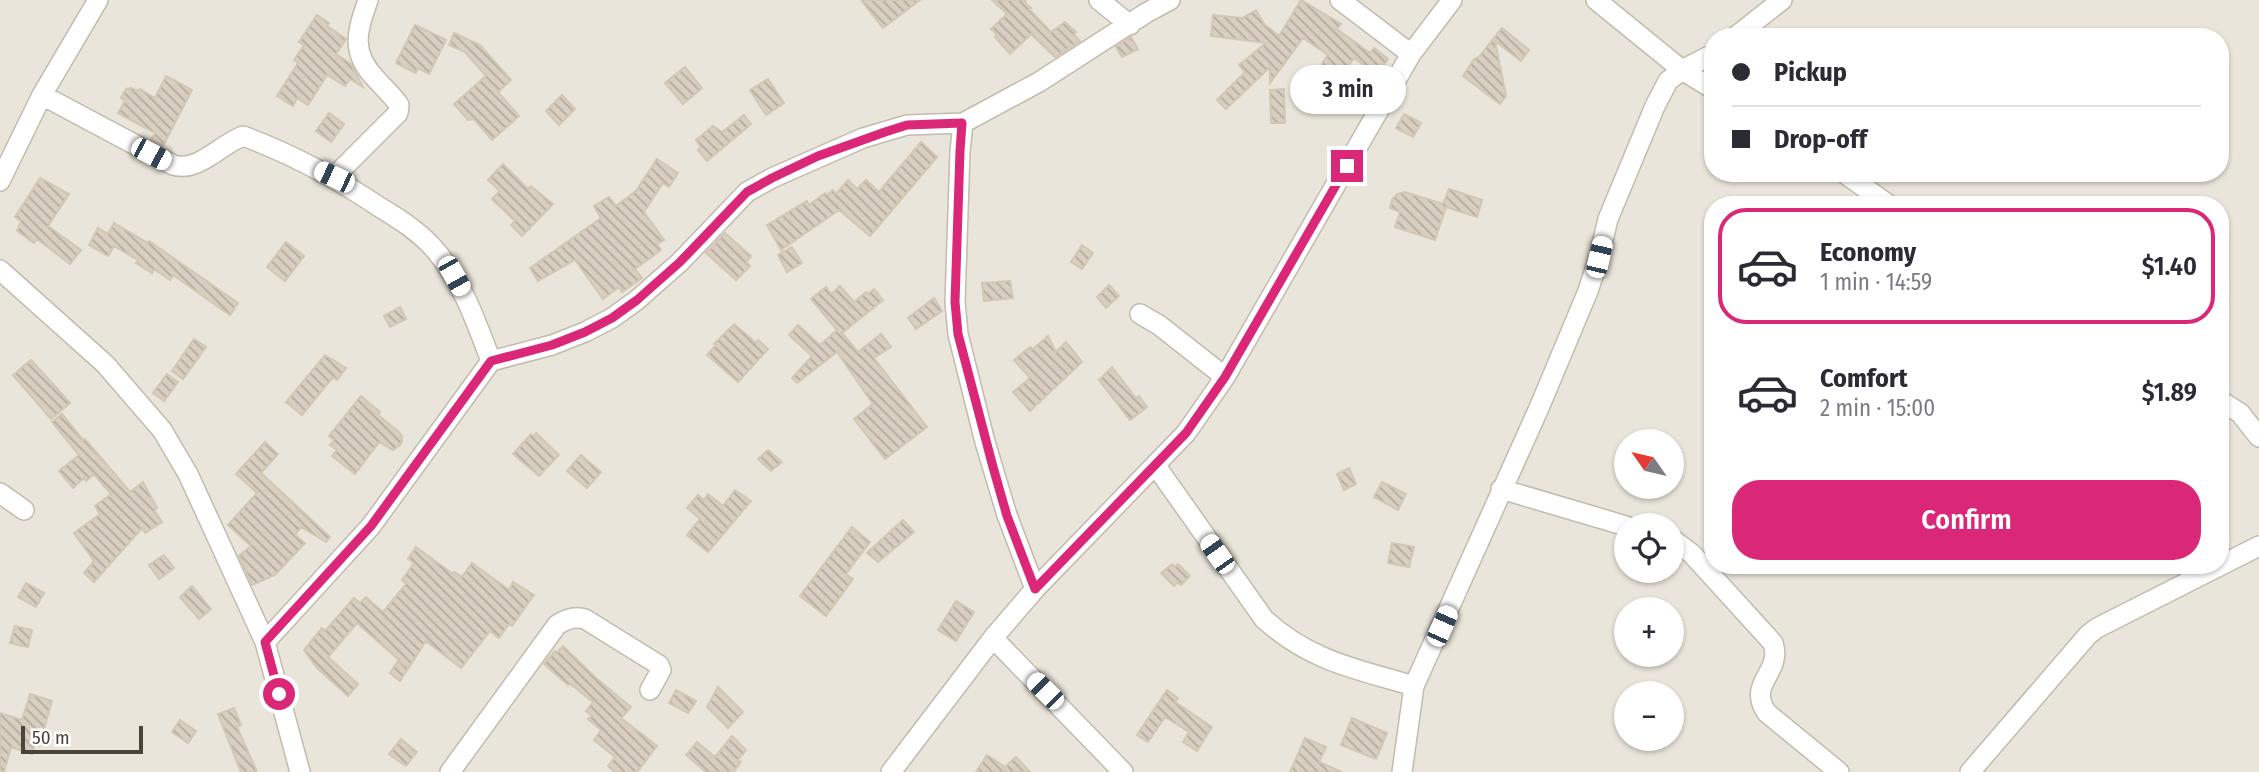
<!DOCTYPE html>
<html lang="en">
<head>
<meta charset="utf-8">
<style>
  body { margin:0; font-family:"Fira Sans Condensed",sans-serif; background:#f2f2f3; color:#2b2b33; height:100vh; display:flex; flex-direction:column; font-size:26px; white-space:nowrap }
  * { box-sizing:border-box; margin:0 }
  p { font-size:23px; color:#7c7c81 }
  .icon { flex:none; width:38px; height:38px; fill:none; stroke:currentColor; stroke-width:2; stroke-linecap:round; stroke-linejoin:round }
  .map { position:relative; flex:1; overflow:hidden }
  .panel { position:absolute; left:1704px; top:196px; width:525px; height:378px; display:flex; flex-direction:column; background:#fff; border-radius:28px; box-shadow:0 2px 5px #0004 }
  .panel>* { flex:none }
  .guide { position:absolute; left:1704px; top:28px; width:525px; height:154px; border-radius:28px; box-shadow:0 2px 5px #0004; display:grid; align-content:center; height:154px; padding:0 28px; background:#fff }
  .needle { width:46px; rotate:304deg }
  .controls { position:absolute; left:1614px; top:429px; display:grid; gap:14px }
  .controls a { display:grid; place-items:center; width:70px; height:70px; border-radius:50%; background:#fff; box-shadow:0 2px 5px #0004; font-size:35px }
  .scale { position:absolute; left:21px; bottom:18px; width:122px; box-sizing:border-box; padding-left:7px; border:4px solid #4b4439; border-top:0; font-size:19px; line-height:24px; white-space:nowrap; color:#4b4439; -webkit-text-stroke:5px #fff; paint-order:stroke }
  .end { position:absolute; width:32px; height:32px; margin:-16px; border:9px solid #db2777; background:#fff; box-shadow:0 0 0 4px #fff }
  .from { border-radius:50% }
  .bubble { position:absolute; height:49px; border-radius:24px; background:#fff; box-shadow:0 2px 5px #0004; font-size:23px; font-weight:600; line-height:49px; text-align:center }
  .car { position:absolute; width:21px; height:42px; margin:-21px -10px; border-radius:9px; box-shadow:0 0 5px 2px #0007; background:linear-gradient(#fff 24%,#345 0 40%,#fff 0 76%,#345 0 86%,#fff 0) }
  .guide b { display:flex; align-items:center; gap:24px; height:66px; font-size:26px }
  .guide b+b { border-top:2px solid #e1e1e2 }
  .guide i { width:18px; height:18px; background:#2b2b33 }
  ul { padding:12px 0 0; list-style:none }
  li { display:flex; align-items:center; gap:21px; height:116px; margin:0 14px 10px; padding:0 14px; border:4px solid transparent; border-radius:28px }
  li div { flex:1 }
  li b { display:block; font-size:26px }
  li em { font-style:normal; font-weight:600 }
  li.selected { border-color:#db2777 }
  li>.icon { width:63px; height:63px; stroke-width:1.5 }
  .button { display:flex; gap:14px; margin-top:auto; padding:14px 28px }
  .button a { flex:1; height:80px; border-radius:28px; background:#db2777; color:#fff; font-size:28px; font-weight:600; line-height:80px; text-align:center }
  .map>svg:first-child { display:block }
  .residential { fill:#eae5da; fill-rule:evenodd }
  .building { fill:url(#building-back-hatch); stroke:#d3c7b4; stroke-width:2 }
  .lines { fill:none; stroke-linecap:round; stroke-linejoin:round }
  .minor-casing { stroke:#c2bbae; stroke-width:22 }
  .minor { stroke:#fff; stroke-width:19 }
  .route { stroke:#db2777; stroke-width:9 }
</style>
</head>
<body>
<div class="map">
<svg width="2259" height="772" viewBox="0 0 2259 772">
  <defs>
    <pattern id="building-back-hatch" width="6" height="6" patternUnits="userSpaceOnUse" patternTransform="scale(1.75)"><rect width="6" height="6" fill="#d8cfc1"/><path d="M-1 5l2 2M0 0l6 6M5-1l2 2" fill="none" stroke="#b1aa9e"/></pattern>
  </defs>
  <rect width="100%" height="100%" fill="#f6f3ec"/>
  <!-- residential -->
  <path class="residential" d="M 0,0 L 2259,0 L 2259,772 L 0,772 ZM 1713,37 L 2221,37 L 2221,173 L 1713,173 ZM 1713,205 L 2221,205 L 2221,565 L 1713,565 ZM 1626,441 L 1671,441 L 1671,486 L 1626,486 ZM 1626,525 L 1671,525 L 1671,570 L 1626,570 ZM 1626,609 L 1671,609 L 1671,654 L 1626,654 ZM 1626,693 L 1671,693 L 1671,738 L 1626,738 Z"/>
  <!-- building -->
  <path class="building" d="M 861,0 L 920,0 L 883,28 Z
    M 992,0 L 1025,0 L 1026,4 L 1031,8 L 1029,9 L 1051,32 L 1065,22 L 1076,32 L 1074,34 L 1080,41 L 1055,57 L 1031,34 L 1010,54 L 995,37 L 997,35 L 991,29 L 1007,14 Z
    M 1301,0 L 1341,24 L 1337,29 L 1370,53 L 1374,48 L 1388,59 L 1377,75 L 1354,58 L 1346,69 L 1342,67 L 1309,113 L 1307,111 L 1323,62 L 1328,55 L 1303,38 L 1270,83 L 1270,67 L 1226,109 L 1217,100 L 1245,72 L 1239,65 L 1266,43 L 1211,36 L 1213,15 L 1242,18 L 1256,10 L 1264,24 L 1279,36 Z
    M 317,15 L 329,23 L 327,26 L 346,39 L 336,54 L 351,64 L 363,87 L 350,79 L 345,86 L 327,75 L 308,105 L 297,98 L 293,106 L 277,96 L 298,63 L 294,60 L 304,45 L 299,42 Z
    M 415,25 L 446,40 L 429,74 L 418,68 L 416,73 L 396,63 Z
    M 1502,28 L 1529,50 L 1521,61 L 1495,41 L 1506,96 L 1500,104 L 1463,76 L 1474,59 L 1479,57 Z
    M 454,33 L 480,45 L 511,80 L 498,92 L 519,116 L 492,140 L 474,119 L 468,120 L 454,104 L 486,76 L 465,52 L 449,45 Z
    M 1131,37 L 1138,49 L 1122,57 L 1116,47 Z
    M 685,67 L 702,88 L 683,104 L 665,83 Z
    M 166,76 L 192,90 L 163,146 L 151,140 L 155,133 L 118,113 L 125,101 L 121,98 L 126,89 L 131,88 L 138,91 L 140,89 L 155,98 Z
    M 768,79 L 784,103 L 766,115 L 750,90 Z
    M 1284,89 L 1285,123 L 1271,123 L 1270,90 Z
    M 562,95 L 575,109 L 559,125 L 546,111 Z
    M 329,113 L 344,124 L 331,142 L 316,131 Z
    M 1404,114 L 1421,123 L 1413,137 L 1396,128 Z
    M 744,115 L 751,124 L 707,161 L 698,150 L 701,147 L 696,140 L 713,126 L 722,132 Z
    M 921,142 L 937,157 L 870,236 L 839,210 L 781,250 L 767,225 L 807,201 L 809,205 L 825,193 L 827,195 L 833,190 L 836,194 L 848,180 L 857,189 L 866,180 L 879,192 Z
    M 657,159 L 678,173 L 669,187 L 663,183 L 644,212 L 664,240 L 657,244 L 661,250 L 635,269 L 642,278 L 622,292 L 619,287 L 603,299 L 575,260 L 538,281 L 530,268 L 601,218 L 594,206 L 609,197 L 616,206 L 636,191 Z
    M 503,164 L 528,189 L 531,186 L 553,204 L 522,236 L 511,225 L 515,221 L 492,199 L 500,191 L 488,180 Z
    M 40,178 L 69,194 L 48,226 L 81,250 L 70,264 L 37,239 L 34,243 L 17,231 L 21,221 L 15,217 Z
    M 1449,189 L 1482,200 L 1477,217 L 1446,207 L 1435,240 L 1395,227 L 1400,212 L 1390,208 L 1392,200 L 1397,194 L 1405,192 L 1443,204 Z
    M 114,223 L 148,243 L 149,241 L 238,303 L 230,315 L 173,275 L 170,280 L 154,269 L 152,273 L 136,263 L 138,260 L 114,246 L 108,256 L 89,245 L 98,228 L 108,234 Z
    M 725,233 L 751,256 L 746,262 L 750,266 L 736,280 L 706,253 Z
    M 286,242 L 304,256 L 285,281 L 267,267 Z
    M 1082,245 L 1093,253 L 1082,269 L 1071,262 Z
    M 792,247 L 802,263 L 787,272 L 778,255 Z
    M 1010,281 L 1013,298 L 984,301 L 982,283 Z
    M 1109,285 L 1119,296 L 1106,308 L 1097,297 Z
    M 840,286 L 854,302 L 866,292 L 868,294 L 874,289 L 883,300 L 842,333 L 858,352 L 881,334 L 891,347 L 874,358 L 927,427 L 885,459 L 854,419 L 873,404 L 837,352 L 797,383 L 792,378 L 812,356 L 789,335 L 798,325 L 820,345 L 837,330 L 811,299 L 826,287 L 831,294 Z
    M 934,298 L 942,311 L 916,329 L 908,318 Z
    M 400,307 L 406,319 L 390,327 L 384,316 Z
    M 734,324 L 756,343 L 758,340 L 768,349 L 738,382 L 707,355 L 716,345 L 714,344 Z
    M 1048,336 L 1056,352 L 1066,342 L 1082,362 L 1030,411 L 1013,392 L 1030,378 L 1014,360 L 1030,347 L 1033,349 Z
    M 194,339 L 206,347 L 183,379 L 172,371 Z
    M 325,355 L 346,368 L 337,380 L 333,377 L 302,415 L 286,402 Z
    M 31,360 L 70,403 L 51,419 L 13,375 Z
    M 1112,367 L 1136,398 L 1139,396 L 1147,407 L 1130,420 L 1099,380 Z
    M 167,374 L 178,382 L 164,401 L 153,393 Z
    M 361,396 L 380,412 L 378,415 L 399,432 L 402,436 L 402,441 L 400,445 L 393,450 L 379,442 L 355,474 L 332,456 L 337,450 L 330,445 L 334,440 L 329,436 Z
    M 62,414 L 83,440 L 85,439 L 130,492 L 143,482 L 157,508 L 154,510 L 162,522 L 145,533 L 142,528 L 94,582 L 84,573 L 94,561 L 74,533 L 100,514 L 95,506 L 111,494 L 94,474 L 86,481 L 84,478 L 73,488 L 59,471 L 79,455 L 52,422 Z
    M 536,433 L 559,455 L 539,476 L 513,454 L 531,434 L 534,436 Z
    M 265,442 L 278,454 L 261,473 L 330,537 L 326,542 L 301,527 L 295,535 L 305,543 L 275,575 L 252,585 L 239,556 L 251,546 L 228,525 L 257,493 L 236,474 Z
    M 768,450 L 782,462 L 771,471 L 758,459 Z
    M 581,455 L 601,472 L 587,488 L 567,471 Z
    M 1349,468 L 1356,484 L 1344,490 L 1337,474 Z
    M 1382,482 L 1406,494 L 1398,510 L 1374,497 Z
    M 735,490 L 751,501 L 708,552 L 687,535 L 700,519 L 687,508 L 698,495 L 704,500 L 708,494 L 723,506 Z
    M 903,520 L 914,532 L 878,562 L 867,553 Z
    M 852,527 L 870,542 L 846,574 L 853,579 L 826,616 L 800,596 Z
    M 1392,543 L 1414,547 L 1409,567 L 1388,563 Z
    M 416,547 L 453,574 L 454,572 L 462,577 L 472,563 L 509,590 L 513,582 L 534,595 L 512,626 L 509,624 L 499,638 L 490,631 L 461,668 L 426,641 L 400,681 L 390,673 L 398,661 L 407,667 L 357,623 L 328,657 L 358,684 L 348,696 L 317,668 L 304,650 L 322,628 L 325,631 L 354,598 L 360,603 L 366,597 L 383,612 L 406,584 L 402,580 L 414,563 L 408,559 Z
    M 164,555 L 174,568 L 159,579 L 149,565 Z
    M 1172,564 L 1175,567 L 1178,564 L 1190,576 L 1181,585 L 1178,582 L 1174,586 L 1161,573 Z
    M 26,583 L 44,593 L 36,607 L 18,597 Z
    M 192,586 L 211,609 L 199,619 L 180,597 Z
    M 956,601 L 974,612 L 956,641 L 938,630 Z
    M 15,626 L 32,630 L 28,647 L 10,643 Z
    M 563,646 L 596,678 L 631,707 L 621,718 L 657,746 L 637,772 L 615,772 L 608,766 L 615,757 L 594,740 L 601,730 L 588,719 L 592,716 L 586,711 L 593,702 L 573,686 L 570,684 L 568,685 L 544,664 L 555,651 L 557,653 Z
    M 718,687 L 743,712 L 728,728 L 707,707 Z
    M 676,690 L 696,701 L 688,713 L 669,703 Z
    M 1167,690 L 1178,698 L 1175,702 L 1212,727 L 1197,751 L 1183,742 L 1189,732 L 1165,717 L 1148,742 L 1137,735 Z
    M 30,694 L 52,701 L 39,746 L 35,745 L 32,754 L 11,747 L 4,772 L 0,772 L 0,713 L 22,720 Z
    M 234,708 L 241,725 L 237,727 L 257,772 L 241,772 L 218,714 Z
    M 1352,718 L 1387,733 L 1376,759 L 1341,745 Z
    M 180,720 L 196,731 L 188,743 L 172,732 Z
    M 732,736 L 746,750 L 738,760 L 741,762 L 733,772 L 706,772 L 686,755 L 697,742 L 715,757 Z
    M 1305,738 L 1326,747 L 1319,762 L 1342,772 L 1290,772 Z
    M 401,739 L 417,752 L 406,766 L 389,754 Z
    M 987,755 L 1005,767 L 1016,757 L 1030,772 L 976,772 Z"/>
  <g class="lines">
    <defs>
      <path id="minor" d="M 1099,0 L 1130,25
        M 1340,0 L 1411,54
        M 1596,0 L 1682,70 L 1713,89
        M 1735,37 L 1782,0
        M 42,95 L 173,165 C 198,173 221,144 243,136 C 292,154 338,179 381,208 C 401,220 421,233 436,251 C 463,283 476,322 491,361
        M 963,123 L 960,151 L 955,302 L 958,334 L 985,442 L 1007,515 L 1035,589
        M 1844,173 L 1889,205
        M 334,177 L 398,113 L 399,105 C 392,95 384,88 376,79 C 350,52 357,32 368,0
        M 0,181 L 42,95 L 98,0
        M 0,270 L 105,364 L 162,430 L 188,474 L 265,642 L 300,772
        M 1140,314 L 1159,325 L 1225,377
        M 2221,401 L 2240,413 L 2259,437
        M 1156,466 L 1264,619 C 1310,661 1356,669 1414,686
        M 1501,489 L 1626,526
        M 0,493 L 24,510
        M 1671,538 L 1692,554 L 1773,643 C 1783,673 1746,683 1767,713 L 1839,772
        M 993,638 L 1123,772
        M 265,642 L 371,526 L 491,361 L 552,345 L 585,332 L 612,318 L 637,300 L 680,262 L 747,192 L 772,178 L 863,138 L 907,125 L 963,123 L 1039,82 L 1146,13 L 1170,0
        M 450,772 L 557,625 C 566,619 575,616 585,619 L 659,665 L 661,670 L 650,690
        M 891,772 L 993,638 L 1035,589 L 1186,433 L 1225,377 L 1411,54 L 1452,0
        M 1402,772 L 1414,686 L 1539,408 L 1588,291 L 1599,257 L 1608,219 L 1655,106 L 1668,81 L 1682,70 L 1713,54
        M 1970,772 L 2088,635 L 2097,628 L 2259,546"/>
    </defs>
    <!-- minor casing -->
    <use href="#minor" class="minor-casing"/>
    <!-- minor -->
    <use href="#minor" class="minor"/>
  </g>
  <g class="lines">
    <!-- route -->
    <path class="route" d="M 279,694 L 265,642 L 371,526 L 491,361 L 552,345 L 585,332 L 612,318 L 637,300 L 680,262 L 747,192 L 772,178 L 818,156 L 885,132 L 907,125 L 962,123 L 960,151 L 955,302 L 958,334 L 993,467 L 1007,516 L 1035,589 L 1186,433 L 1225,377 L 1347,166"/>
  </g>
</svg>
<div class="controls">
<a><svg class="needle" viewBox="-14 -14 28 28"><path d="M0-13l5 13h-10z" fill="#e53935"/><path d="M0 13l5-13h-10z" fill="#7c7c81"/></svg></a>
<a><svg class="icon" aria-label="locate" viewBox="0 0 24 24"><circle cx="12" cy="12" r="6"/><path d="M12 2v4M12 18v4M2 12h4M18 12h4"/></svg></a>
<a>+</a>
<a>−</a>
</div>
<div class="scale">50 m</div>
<i class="end from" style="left:279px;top:694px"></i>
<i class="end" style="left:1347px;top:166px"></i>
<div class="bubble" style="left:1290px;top:65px;width:116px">3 min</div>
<i class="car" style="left:151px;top:154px;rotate:118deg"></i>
<i class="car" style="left:334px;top:177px;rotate:295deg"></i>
<i class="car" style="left:1599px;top:257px;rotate:13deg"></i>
<i class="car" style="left:454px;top:276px;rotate:151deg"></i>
<i class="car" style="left:1217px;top:554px;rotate:325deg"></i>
<i class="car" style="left:1442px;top:626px;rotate:24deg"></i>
<i class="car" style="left:1045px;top:691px;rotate:315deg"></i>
<div class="guide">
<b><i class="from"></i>Pickup</b>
<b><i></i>Drop-off</b>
</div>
<section class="panel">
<ul>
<li class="selected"><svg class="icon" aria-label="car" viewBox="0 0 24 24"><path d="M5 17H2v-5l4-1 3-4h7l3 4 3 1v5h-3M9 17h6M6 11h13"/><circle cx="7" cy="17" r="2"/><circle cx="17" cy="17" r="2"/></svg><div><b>Economy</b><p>1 min · 14:59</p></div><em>$1.40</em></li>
<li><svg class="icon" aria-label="car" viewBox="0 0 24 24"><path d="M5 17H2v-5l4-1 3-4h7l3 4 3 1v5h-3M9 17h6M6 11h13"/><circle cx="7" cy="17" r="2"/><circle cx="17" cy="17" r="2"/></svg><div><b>Comfort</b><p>2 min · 15:00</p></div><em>$1.89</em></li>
</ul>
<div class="button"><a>Confirm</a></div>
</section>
</div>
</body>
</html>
